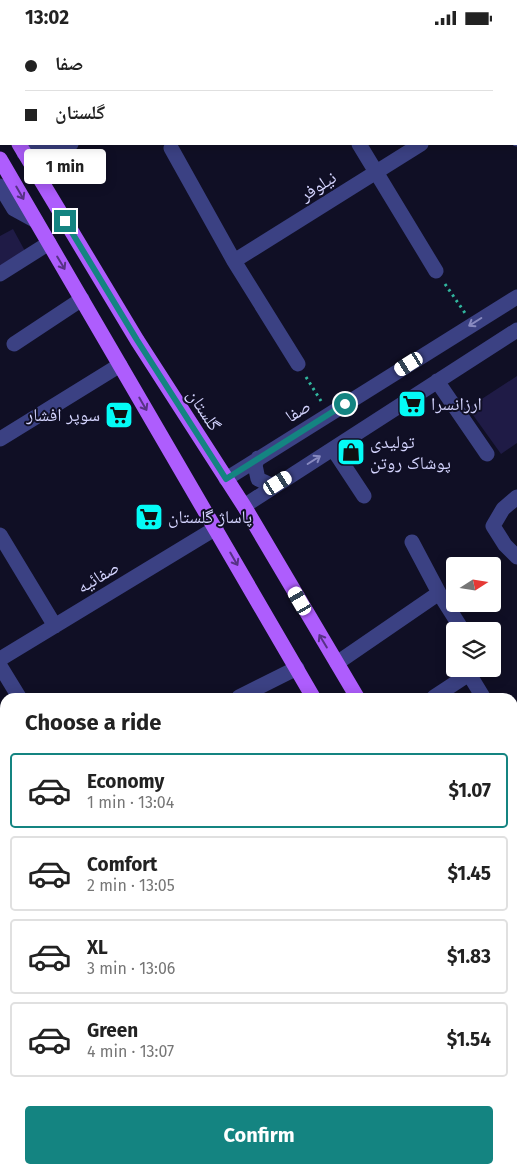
<!DOCTYPE html>
<html lang="en">
<head>
<meta charset="utf-8">
<style>
  body { margin:0; font-family:"Fira Sans","Noto Naskh Arabic",sans-serif; background:#f6f6f6; color:#222; height:100vh; display:flex; flex-direction:column; font-size:19px; white-space:nowrap }
  * { box-sizing:border-box; margin:0 }
  p { font-size:16px; color:#767676 }
  .icon { flex:none; width:28px; height:28px; fill:none; stroke:currentColor; stroke-width:2; stroke-linecap:round; stroke-linejoin:round }
  .map { position:relative; flex:1; overflow:hidden }
  .drawer { position:absolute; left:0px; top:658px; width:518px; height:481px; display:flex; flex-direction:column; background:#fff; border-radius:15px 15px 0 0; box-shadow:0 2px 12px #0003 }
  .drawer>* { flex:none }
  .hud { position:absolute; left:0px; top:0px; width:518px; height:110px; box-shadow:0 2px 12px #0003; display:grid; align-content:center; height:110px; padding:0 25px; background:#fff }
  .needle { width:32px; rotate:78deg }
  .fabs { position:absolute; left:446px; top:522px; display:grid; gap:10px }
  .fabs a { display:grid; place-items:center; width:55px; height:55px; border-radius:5px; background:#fff; box-shadow:0 2px 12px #0003; font-size:25px }
  .end { position:absolute; width:22px; height:22px; margin:-11px; border:6px solid #148481; background:#fff; box-shadow:0 0 0 2px #fff }
  .from { border-radius:50% }
  .bubble { position:absolute; height:35px; border-radius:5px; background:#fff; box-shadow:0 2px 12px #0003; font-size:16px; font-weight:700; line-height:35px; text-align:center }
  .car { position:absolute; width:15px; height:30px; margin:-15px -8px; border-radius:6px; box-shadow:0 0 4px 1px #0007; background:linear-gradient(#fff 24%,#345 0 40%,#fff 0 76%,#345 0 86%,#fff 0) }
  .hud b { display:flex; align-items:center; gap:18px; height:48px; font-size:19px }
  .hud b+b { border-top:1px solid #e0e0e0 }
  .hud i { width:12px; height:12px; background:#222 }
  ul { padding:0; list-style:none }
  li { display:flex; align-items:center; gap:15px; height:75px; margin:0 10px 8px; padding:0 15px; border:2px solid #e0e0e0; border-radius:5px }
  li div { flex:1 }
  li b { display:block; font-size:19px }
  li em { font-style:normal; font-weight:700 }
  li.current { border-color:#148481 }
  li>.icon { width:45px; height:45px; stroke-width:1.5 }
  h2 { padding:0 25px; font-size:22px; line-height:60px }
  .action { display:flex; gap:10px; margin-top:auto; padding:10px 25px }
  .action a { flex:1; height:58px; border-radius:5px; background:#148481; color:#fff; font-size:20px; font-weight:700; line-height:58px; text-align:center }
  .status { display:flex; justify-content:space-between; align-items:center; height:35px; padding:0 25px; background:#fff; direction:ltr }
  .status svg { height:14px; fill:currentColor }
  .map>svg:first-child { display:block }
  .building { fill:#1f1b46 }
  .lines { fill:none; stroke-linecap:round; stroke-linejoin:round }
  .path { stroke:#31b59e; stroke-width:3; stroke-dasharray:2.5 4; stroke-linecap:butt }
  .minor { stroke:#3b4183; stroke-width:15 }
  .major { stroke:#ae5dfd; stroke-width:15 }
  .oneway { stroke:#573286 }
  .oneway2 { stroke:#888ac0 }
  .route { stroke:#148481; stroke-width:6 }
  .labels { text-anchor:middle; dominant-baseline:central; stroke-width:4; stroke-linejoin:round; paint-order:stroke }
  .street-label { font-size:18px; fill:#d4d4fe; stroke:#100f25 }
  .poi-label { font-size:18px; fill:#d4d4fe; stroke:#100f25; text-anchor:start }
</style>
</head>
<body>
<div class="status"><b>13:02</b><svg viewBox="0 0 49 12"><path d="M0 12V9h3v3zM5 12V6h3v6zM10 12V3h3v9zM15 12V0h3v12zM26 1h20v11H26zM47 4h2v5h-2z"/></svg></div>
<div class="map">
<svg width="517" height="1138" viewBox="0 0 517 1138">
  <rect width="100%" height="100%" fill="#100f25"/>
  <!-- building -->
  <path class="building" d="M 13,194 L 25,216 L 0,232 L 0,201 Z
    M 517,341 L 517,408 L 501,419 L 468,373 Z"/>
  <g class="lines">
    <!-- path -->
    <path class="path" d="M 445,249 L 465,278
      M 306,342 L 321,366"/>
    <!-- minor -->
    <path class="minor" d="M 293,0 L 294,1
      M 452,0 L 453,1
      M 186,1 L 188,0
      M 248,1 L 250,0
      M 516,103 L 517,104
      M 359,109 L 436,236
      M 171,113 L 234,226 L 298,329
      M 24,118 L 63,114 L 71,109
      M 0,151 L 14,174 L 36,186
      M 234,226 L 421,109
      M 0,239 L 49,208
      M 14,309 L 82,264
      M 437,346 L 487,419
      M 0,404 L 120,330
      M 333,414 L 364,461
      M 258,423 L 255,430 L 258,444 L 271,450 L 278,448
      M 226,444 L 517,262
      M 517,462 L 503,474 L 493,491 L 505,510 L 517,522
      M 244,471 L 517,295
      M 0,500 L 55,591
      M 412,507 L 439,558
      M 0,624 L 216,493
      M 337,628 L 439,558 L 463,596
      M 0,631 L 19,662
      M 239,662 L 297,633
      M 434,662 L 469,639 L 483,662
      M 512,764 L 517,760
      M 0,870 L 5,878
      M 512,1101 L 517,1099
      M 11,1134 L 14,1138
      M 163,1134 L 166,1138
      M 296,1134 L 299,1138
      M 492,1134 L 494,1137"/>
    <!-- major -->
    <path class="major" d="M 0,77 L 1,79
      M 19,109 L 137,305 L 244,471 L 357,662
      M 0,124 L 313,662
      M 512,932 L 517,940
      M 512,1010 L 517,1018"/>
  </g>
  <!-- one-way arrows -->
  <defs><path id="oneway-shaft" d="M-6 0H5M1.5-3L5.5 0L1.5 3" fill="none" stroke-width="1.6" stroke-linecap="round" stroke-linejoin="round" transform="scale(1.25)"/></defs>
  <g class="oneway">
    <use href="#oneway-shaft" transform="translate(20 158) rotate(60)"/>
    <use href="#oneway-shaft" transform="translate(61 228) rotate(59)"/>
    <use href="#oneway-shaft" transform="translate(143 369) rotate(60)"/>
    <use href="#oneway-shaft" transform="translate(234 524) rotate(60)"/>
    <use href="#oneway-shaft" transform="translate(323 606) rotate(-121)"/>
  </g>
  <g class="oneway2">
    <use href="#oneway-shaft" transform="translate(475 287) rotate(148)"/>
    <use href="#oneway-shaft" transform="translate(314 425) rotate(-32)"/>
  </g>
  <g class="lines">
    <!-- route -->
    <path class="route" d="M 65,186 L 137,305 L 226,444 L 345,369"/>
  </g>
  <!-- icons -->
  <defs>
    <symbol id="supermarket-square" viewBox="-11 -11 22 22"><rect x="-9" y="-9" width="18" height="18" rx="4" fill="#04fbf6" stroke="#100f25"/><path d="M-6-5.5h2.5l.6 2H6L4.5 2H-2.5L-4.4-4H-6ZM-1.5 3.2a1.3 1.3 0 1 0 .1 0ZM3 3.2a1.3 1.3 0 1 0 .1 0Z" fill="#111"/></symbol>
    <symbol id="shop-square" viewBox="-11 -11 22 22"><rect x="-9" y="-9" width="18" height="18" rx="4" fill="#04fbf6" stroke="#100f25"/><path d="M-5-2.5h2.3a2.7 3.5 0 0 1 5.4 0H5L5.5 6h-11ZM-1.5-2.5h3a1.5 2.3 0 0 0-3 0Z" fill="#111"/></symbol>
  </defs>
  <g fill-rule="evenodd">
    <use href="#supermarket-square" x="396" y="353" width="32" height="32"/>
    <use href="#supermarket-square" x="103" y="364" width="32" height="32"/>
    <use href="#shop-square" x="335" y="401" width="32" height="32"/>
    <use href="#supermarket-square" x="133" y="466" width="32" height="32"/>
  </g>
  <g class="labels">
    <!-- street labels -->
    <g class="street-label">
      <text transform="translate(318 151) rotate(-32)">نیلوفر</text>
      <text transform="translate(204 375) rotate(57)">گلستان</text>
      <text transform="translate(298 376) rotate(-32)">صفا</text>
      <text transform="translate(98 542) rotate(-31)">صفائیه</text>
    </g>
    <!-- poi labels -->
    <g class="poi-label">
      <text x="431" y="369">ارزانسرا</text>
      <text x="100" y="380" text-anchor="end">سوپر افشار</text>
      <text x="370" y="407">تولیدی<tspan x="370" dy="21">پوشاک روتن</tspan></text>
      <text x="168" y="482">پاساژ گلستان</text>
    </g>
  </g>
</svg>
<div class="fabs">
<a><svg class="needle" viewBox="-14 -14 28 28"><path d="M0-13l5 13h-10z" fill="#e53935"/><path d="M0 13l5-13h-10z" fill="#767676"/></svg></a>
<a><svg class="icon" aria-label="layers" viewBox="0 0 24 24"><path d="M12 4l9 5-9 5-9-5zM3 14l9 5 9-5"/></svg></a>
</div>
<i class="end from" style="left:345px;top:369px"></i>
<i class="end" style="left:65px;top:186px"></i>
<div class="bubble" style="left:24px;top:114px;width:82px">1 min</div>
<i class="car" style="left:409px;top:329px;rotate:238deg"></i>
<i class="car" style="left:278px;top:448px;rotate:58deg"></i>
<i class="car" style="left:300px;top:566px;rotate:330deg"></i>
<div class="hud">
<b><i class="from"></i>صفا</b>
<b><i></i>گلستان</b>
</div>
<section class="drawer">
<h2>Choose a ride</h2>
<ul>
<li class="current"><svg class="icon" aria-label="car" viewBox="0 0 24 24"><path d="M5 17H2v-5l4-1 3-4h7l3 4 3 1v5h-3M9 17h6M6 11h13"/><circle cx="7" cy="17" r="2"/><circle cx="17" cy="17" r="2"/></svg><div><b>Economy</b><p>1 min · 13:04</p></div><em>$1.07</em></li>
<li><svg class="icon" aria-label="car" viewBox="0 0 24 24"><path d="M5 17H2v-5l4-1 3-4h7l3 4 3 1v5h-3M9 17h6M6 11h13"/><circle cx="7" cy="17" r="2"/><circle cx="17" cy="17" r="2"/></svg><div><b>Comfort</b><p>2 min · 13:05</p></div><em>$1.45</em></li>
<li><svg class="icon" aria-label="car" viewBox="0 0 24 24"><path d="M5 17H2v-5l4-1 3-4h7l3 4 3 1v5h-3M9 17h6M6 11h13"/><circle cx="7" cy="17" r="2"/><circle cx="17" cy="17" r="2"/></svg><div><b>XL</b><p>3 min · 13:06</p></div><em>$1.83</em></li>
<li><svg class="icon" aria-label="car" viewBox="0 0 24 24"><path d="M5 17H2v-5l4-1 3-4h7l3 4 3 1v5h-3M9 17h6M6 11h13"/><circle cx="7" cy="17" r="2"/><circle cx="17" cy="17" r="2"/></svg><div><b>Green</b><p>4 min · 13:07</p></div><em>$1.54</em></li>
</ul>
<div class="action"><a>Confirm</a></div>
</section>
</div>
</body>
</html>
